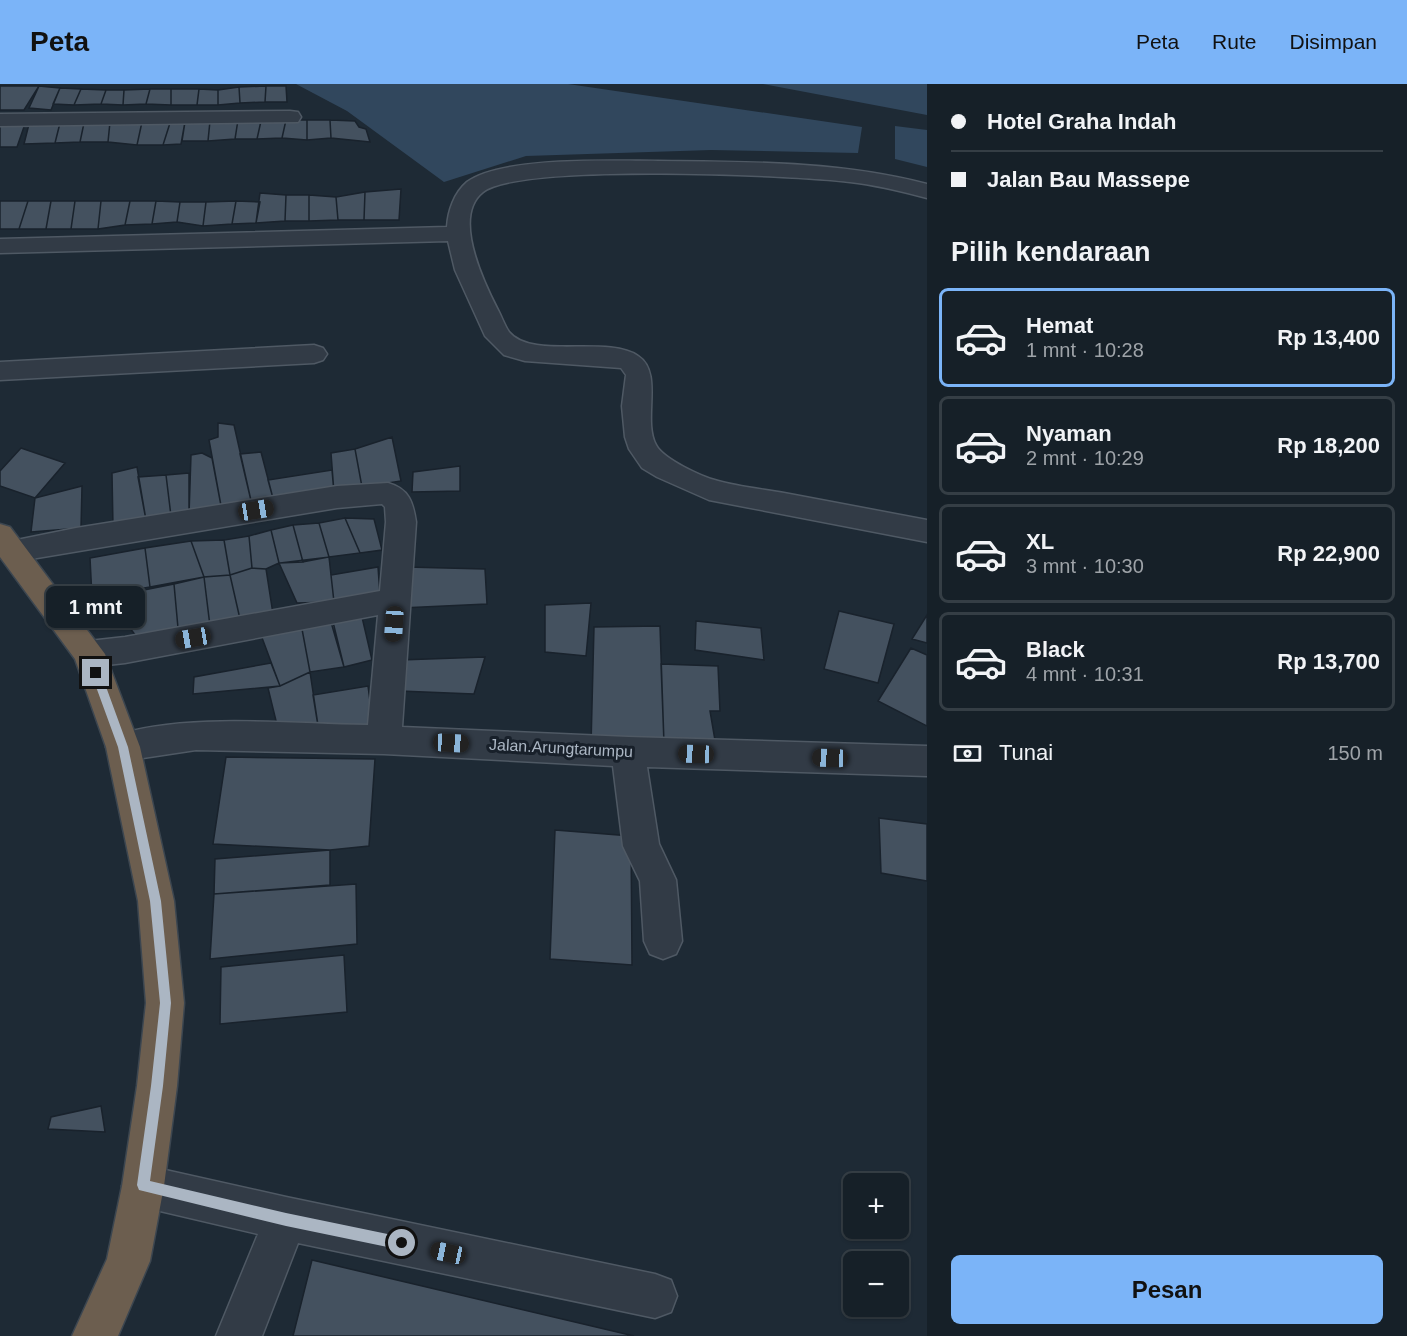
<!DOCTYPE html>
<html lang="id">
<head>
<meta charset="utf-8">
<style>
  body { margin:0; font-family:Helvetica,sans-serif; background:#232d34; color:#f1f3f6; height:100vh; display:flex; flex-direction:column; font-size:22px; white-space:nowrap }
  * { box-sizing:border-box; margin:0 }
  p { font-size:20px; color:#9ea3a8 }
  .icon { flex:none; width:33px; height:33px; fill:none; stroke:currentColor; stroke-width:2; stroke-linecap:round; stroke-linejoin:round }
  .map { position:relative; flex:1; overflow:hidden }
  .panel { display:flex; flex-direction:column; background:#162028; width:480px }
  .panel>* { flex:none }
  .top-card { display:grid; align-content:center; height:132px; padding:0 24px; background:#162028 }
  .controls { position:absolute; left:843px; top:1089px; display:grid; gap:12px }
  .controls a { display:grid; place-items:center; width:66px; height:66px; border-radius:9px; background:#162028; box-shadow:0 2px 4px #0004,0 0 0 2px #353e45; font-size:30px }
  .end { position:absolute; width:27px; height:27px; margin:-14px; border:8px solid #abb6c3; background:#111; box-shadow:0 0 0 3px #111 }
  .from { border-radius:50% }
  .bubble { position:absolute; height:42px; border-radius:9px; background:#162028; box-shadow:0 2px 4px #0004,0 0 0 2px #353e45; font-size:20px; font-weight:600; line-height:42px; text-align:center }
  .car { position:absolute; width:18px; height:36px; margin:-18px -9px; border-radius:8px; box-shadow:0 0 4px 2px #0007; background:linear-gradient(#222 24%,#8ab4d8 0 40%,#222 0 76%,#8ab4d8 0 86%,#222 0) }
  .top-card b { display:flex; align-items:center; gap:21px; height:57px; font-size:22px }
  .top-card b+b { border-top:2px solid #353e45 }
  .top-card i { width:15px; height:15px; background:#f1f3f6 }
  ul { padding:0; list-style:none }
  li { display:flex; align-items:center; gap:18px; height:99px; margin:0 12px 9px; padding:0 12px; border:3px solid #353e45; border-radius:9px }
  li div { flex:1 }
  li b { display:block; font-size:22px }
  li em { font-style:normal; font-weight:600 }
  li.selected { border-color:#7bb4f8 }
  li>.icon { width:54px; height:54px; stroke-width:1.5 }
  h2 { padding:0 24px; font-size:27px; line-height:72px }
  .pay { display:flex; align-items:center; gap:15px; height:66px; padding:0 24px; font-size:22px }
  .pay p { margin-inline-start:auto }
  .button { display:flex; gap:12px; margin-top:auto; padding:12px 24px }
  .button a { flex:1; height:69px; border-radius:9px; background:#7bb4f8; color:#111; font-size:24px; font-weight:600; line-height:69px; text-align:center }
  header { display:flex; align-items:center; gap:36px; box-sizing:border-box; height:84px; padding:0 30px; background:#7bb4f8; color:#111 }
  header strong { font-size:28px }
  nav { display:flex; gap:33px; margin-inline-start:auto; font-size:21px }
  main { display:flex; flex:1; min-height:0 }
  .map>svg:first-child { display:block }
  .water { fill:#31475d }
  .building { fill:#44515f; stroke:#19222c; stroke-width:1.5 }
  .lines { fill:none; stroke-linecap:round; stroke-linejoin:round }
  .minor-casing { stroke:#4f5964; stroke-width:3 }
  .highway-casing { stroke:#3c4650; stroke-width:3 }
  .minor { fill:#323b46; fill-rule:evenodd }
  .highway { fill:#6c5e4f; fill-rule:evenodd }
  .route { fill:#abb6c3 }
  .labels { text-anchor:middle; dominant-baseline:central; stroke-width:6; stroke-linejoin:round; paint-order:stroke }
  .street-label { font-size:16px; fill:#abb6c3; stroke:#18202a }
</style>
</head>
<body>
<header>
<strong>Peta</strong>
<nav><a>Peta</a><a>Rute</a><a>Disimpan</a></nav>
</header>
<main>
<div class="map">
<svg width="927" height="1252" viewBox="0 0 927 1252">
  <rect width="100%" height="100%" fill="#1e2a35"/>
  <!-- water -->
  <path class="water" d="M 296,0 L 568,0 L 862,43 L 858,69 L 711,66 L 526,72 L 444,98 L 347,27 Z
    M 763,0 L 927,0 L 927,31 Z
    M 895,42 L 927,46 L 927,83 L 895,75 Z"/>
  <!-- building -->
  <path class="building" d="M 0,2 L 39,2 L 24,26 L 0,26 Z
    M 39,2 L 60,4 L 51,26 L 29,24 Z
    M 266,2 L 265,18 L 240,19 L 239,3 Z
    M 266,2 L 286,2 L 287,18 L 265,18 Z
    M 239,3 L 240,19 L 218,21 L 218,6 Z
    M 60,4 L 81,5 L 74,21 L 53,20 Z
    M 81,5 L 106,6 L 101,20 L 74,21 Z
    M 150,5 L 146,20 L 123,21 L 124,6 Z
    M 150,5 L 171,5 L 171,21 L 146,20 Z
    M 171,5 L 199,5 L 197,21 L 171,21 Z
    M 199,5 L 218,6 L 218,21 L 197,21 Z
    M 106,6 L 124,6 L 123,21 L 101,20 Z
    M 238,36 L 235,55 L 208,57 L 210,37 Z
    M 238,36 L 261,37 L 257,55 L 235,55 Z
    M 286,36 L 282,54 L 257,55 L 261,37 Z
    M 286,36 L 307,36 L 307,56 L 282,54 Z
    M 307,36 L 330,36 L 331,54 L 307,56 Z
    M 330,36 L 355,37 L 359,43 L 366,45 L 370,58 L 331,54 Z
    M 210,37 L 208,57 L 182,57 L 185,38 Z
    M 110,38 L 108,58 L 80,58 L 84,39 Z
    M 110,38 L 142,38 L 137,61 L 108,58 Z
    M 142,38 L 170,39 L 163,61 L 137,61 Z
    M 185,38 L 181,60 L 163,61 L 170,39 Z
    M 60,39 L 55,59 L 24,60 L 29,40 Z
    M 60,39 L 84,39 L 80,58 L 55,59 Z
    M 0,40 L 25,40 L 17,63 L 0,63 Z
    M 401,105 L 399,136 L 364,136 L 365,108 Z
    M 365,108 L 364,136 L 338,136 L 336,113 Z
    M 260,109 L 286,111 L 285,137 L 256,139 Z
    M 286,111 L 309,111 L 309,137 L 285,137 Z
    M 309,111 L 336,113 L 338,136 L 309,137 Z
    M 0,117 L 28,117 L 19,145 L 0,145 Z
    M 28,117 L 51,117 L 46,145 L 19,145 Z
    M 51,117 L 75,117 L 71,145 L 46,145 Z
    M 75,117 L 101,117 L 98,145 L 71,145 Z
    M 101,117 L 130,117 L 125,141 L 98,145 Z
    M 130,117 L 156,117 L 152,140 L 125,141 Z
    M 156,117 L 180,118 L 177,138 L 152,140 Z
    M 236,117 L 232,140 L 203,142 L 206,118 Z
    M 236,117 L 260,118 L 256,139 L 232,140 Z
    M 180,118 L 206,118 L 203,142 L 177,138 Z
    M 218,339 L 234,341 L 252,421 L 222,427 L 209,356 L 218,353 Z
    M 392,353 L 401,397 L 362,403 L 355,365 Z
    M 21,364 L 65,379 L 35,414 L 0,402 L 0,387 Z
    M 355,365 L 362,403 L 334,409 L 331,369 Z
    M 261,368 L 274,418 L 252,421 L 240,370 Z
    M 202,369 L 212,374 L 222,427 L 189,431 L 191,371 Z
    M 460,382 L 460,407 L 412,408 L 413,388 Z
    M 137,383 L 146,436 L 113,443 L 112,389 Z
    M 332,386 L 334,409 L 274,418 L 268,396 Z
    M 189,389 L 189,431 L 171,432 L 166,391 Z
    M 166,391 L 171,432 L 146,436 L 138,393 Z
    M 82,402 L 81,444 L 31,448 L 35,414 Z
    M 345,434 L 360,469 L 329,473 L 319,439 Z
    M 345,434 L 374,435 L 382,466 L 360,469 Z
    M 319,439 L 329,473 L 303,478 L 293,441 Z
    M 293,441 L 303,478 L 279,479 L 271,446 Z
    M 271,446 L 279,479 L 266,485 L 252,484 L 249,452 Z
    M 249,452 L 252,484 L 230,491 L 224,456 Z
    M 224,456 L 230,491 L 204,493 L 191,457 Z
    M 191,457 L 204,493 L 150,503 L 145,464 Z
    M 145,464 L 150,503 L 92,513 L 90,474 Z
    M 329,473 L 334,518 L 297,519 L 279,479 Z
    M 378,483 L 380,511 L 334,518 L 331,491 Z
    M 406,483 L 485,485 L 487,520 L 401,524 Z
    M 252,484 L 266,485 L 273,530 L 240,535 L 230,491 Z
    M 230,491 L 240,535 L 210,542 L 204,493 Z
    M 204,493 L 210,542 L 178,544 L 174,500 Z
    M 174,500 L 178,544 L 136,552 L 109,517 L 109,513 Z
    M 591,519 L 586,572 L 545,568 L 545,521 Z
    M 839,527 L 894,540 L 878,599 L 824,585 Z
    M 927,531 L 927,559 L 912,555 Z
    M 362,533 L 372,576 L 344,583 L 331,538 Z
    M 696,537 L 761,544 L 764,576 L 695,566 Z
    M 333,538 L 344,583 L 310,588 L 302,545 Z
    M 660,542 L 664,659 L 591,661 L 594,543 Z
    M 302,545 L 310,588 L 280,602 L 261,551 Z
    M 911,564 L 927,571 L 927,642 L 878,617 Z
    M 485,573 L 474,610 L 400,607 L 400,576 Z
    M 271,579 L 280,602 L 193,610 L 194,593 Z
    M 661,580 L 718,582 L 720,627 L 710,627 L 716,662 L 664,659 Z
    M 310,588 L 319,648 L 278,645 L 268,604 L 280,602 Z
    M 368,602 L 374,648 L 319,648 L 313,611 Z
    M 226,673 L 375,675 L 369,762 L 330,766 L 213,760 Z
    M 879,734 L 927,740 L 927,797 L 881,789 Z
    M 555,746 L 631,752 L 632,881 L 550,875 Z
    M 330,766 L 330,801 L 214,810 L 215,775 Z
    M 356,800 L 357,860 L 210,875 L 214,810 Z
    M 344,871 L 347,928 L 220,940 L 221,883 Z
    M 101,1022 L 105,1048 L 48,1045 L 51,1033 Z
    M 312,1176 L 634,1252 L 293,1252 Z"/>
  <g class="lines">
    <defs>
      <path id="minor" d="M 290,27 L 298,28 L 301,33 L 298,38 L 0,42 L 0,30 Z
        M 658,77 C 748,78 839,77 927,100 L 927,114 C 901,107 876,101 850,98 C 793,91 520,79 483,108 C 451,133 485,201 499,228 C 502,234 505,242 509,248 C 532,276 608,251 638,272 C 664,289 642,335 656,361 C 663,375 702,393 718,397 C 739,403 762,405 784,409 C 832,418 879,427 927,436 L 927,458 L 709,416 L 657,393 L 642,384 L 629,365 L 625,353 L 622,322 L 626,291 L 621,284 L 525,277 L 504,271 L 485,252 L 455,186 L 448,157 L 0,169 L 0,155 L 447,143 C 448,127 454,109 467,98 C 502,72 614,77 658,77 Z
        M 314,261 L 323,264 L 327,270 L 323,276 L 314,279 L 0,296 L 0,278 Z
        M 388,399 C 409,405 413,418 416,438 L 402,643 L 628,653 L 927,662 L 927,692 L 647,683 L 659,760 L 676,796 L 682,857 L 676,870 L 663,875 L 650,870 L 644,857 L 640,797 L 623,762 L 613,682 L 384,670 L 196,666 L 123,677 L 111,673 L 106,663 L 111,653 C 182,628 292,640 368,641 L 378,531 L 125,579 L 89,583 L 78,579 L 73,570 L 78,561 L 89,557 L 125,553 L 380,507 L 386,438 L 385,423 L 382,420 L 337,424 L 13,478 L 2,475 L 0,471 L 2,459 L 76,444 L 337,402 Z
        M 143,1081 L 286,1113 L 655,1190 L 671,1196 L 677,1212 L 671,1228 L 655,1234 L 298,1159 L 262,1252 L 216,1252 L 258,1150 L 143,1123 L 128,1117 L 122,1102 L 128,1087 Z"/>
      <path id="highway" d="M 0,440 L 10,443 L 105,570 L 140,663 L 174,817 L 184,919 L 177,1002 L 164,1102 L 150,1177 L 118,1252 L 72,1252 L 107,1175 L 122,1102 L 137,1002 L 146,919 L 138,817 L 106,663 L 75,575 L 0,473 Z"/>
    </defs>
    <!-- minor casing -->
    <use href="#minor" class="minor-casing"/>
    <!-- highway casing -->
    <use href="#highway" class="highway-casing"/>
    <!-- minor -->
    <use href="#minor" class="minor"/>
    <!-- highway -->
    <use href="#highway" class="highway"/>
  </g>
  <!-- route -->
  <path class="route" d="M 96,585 L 101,589 L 128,663 L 161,817 L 171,919 L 163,1002 L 150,1097 L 286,1129 L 402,1153 L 406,1155 L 408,1159 L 406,1164 L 402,1166 L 286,1142 L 139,1106 L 137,1101 L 151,1002 L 160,919 L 150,817 L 118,663 L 91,589 Z"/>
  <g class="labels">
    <!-- street labels -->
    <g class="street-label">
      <text transform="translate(561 664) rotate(3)">Jalan.Arungtarumpu</text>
    </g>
  </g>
</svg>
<div class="controls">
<a>+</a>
<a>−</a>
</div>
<i class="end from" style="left:402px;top:1159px"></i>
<i class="end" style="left:96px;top:589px"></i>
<div class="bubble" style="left:46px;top:502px;width:99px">1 mnt</div>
<i class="car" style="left:256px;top:426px;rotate:81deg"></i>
<i class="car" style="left:394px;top:540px;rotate:184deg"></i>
<i class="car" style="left:193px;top:554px;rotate:260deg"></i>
<i class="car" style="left:451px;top:659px;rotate:93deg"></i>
<i class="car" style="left:696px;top:670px;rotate:272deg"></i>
<i class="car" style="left:830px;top:674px;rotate:272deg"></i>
<i class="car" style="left:448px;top:1169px;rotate:282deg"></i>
</div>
<section class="panel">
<div class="top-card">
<b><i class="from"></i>Hotel Graha Indah</b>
<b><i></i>Jalan Bau Massepe</b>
</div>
<h2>Pilih kendaraan</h2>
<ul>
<li class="selected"><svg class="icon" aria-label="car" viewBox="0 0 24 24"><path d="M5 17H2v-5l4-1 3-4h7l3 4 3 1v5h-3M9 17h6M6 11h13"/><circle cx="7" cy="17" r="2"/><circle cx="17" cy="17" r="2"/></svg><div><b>Hemat</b><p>1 mnt · 10:28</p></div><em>Rp 13,400</em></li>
<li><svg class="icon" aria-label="car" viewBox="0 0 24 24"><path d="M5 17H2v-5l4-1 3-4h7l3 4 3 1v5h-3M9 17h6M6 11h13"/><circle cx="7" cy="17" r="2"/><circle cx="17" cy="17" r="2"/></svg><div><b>Nyaman</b><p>2 mnt · 10:29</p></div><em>Rp 18,200</em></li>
<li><svg class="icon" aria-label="car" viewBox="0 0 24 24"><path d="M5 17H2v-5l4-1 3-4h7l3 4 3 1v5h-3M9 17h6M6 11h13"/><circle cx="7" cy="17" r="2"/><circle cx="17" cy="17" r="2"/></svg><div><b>XL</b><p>3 mnt · 10:30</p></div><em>Rp 22,900</em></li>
<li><svg class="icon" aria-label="car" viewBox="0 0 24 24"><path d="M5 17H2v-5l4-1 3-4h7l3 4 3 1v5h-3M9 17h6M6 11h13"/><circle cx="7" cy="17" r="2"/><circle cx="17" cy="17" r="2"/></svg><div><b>Black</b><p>4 mnt · 10:31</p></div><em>Rp 13,700</em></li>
</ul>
<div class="pay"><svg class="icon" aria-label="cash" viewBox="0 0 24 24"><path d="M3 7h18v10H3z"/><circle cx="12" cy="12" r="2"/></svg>Tunai<p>150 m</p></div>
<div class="button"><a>Pesan</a></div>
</section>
</main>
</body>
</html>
